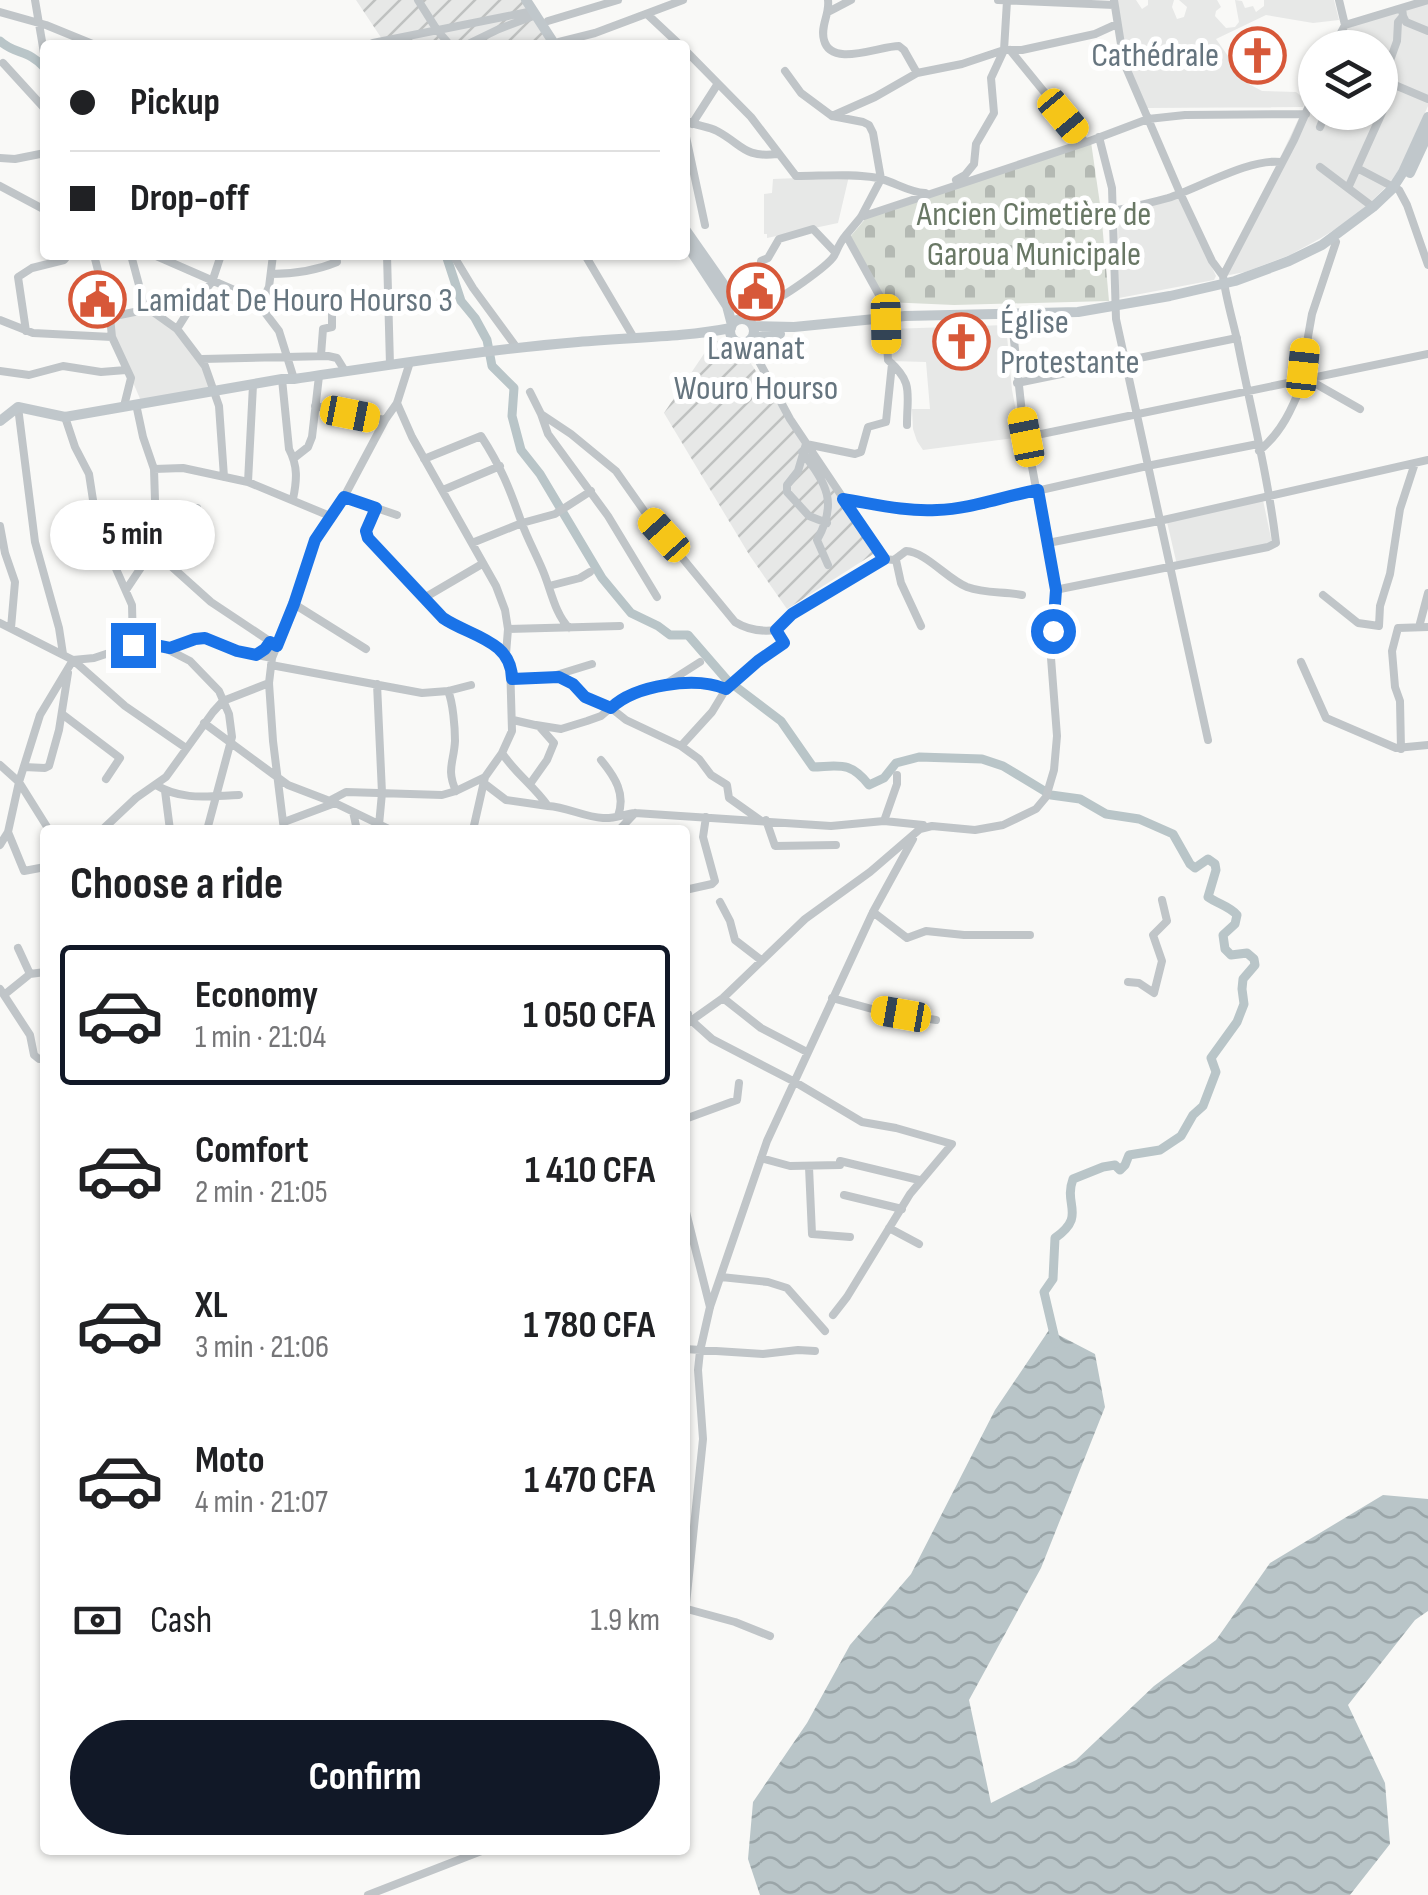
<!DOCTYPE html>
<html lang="en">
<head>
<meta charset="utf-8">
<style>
  body { margin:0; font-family:"Sofia Sans Condensed",sans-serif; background:#f6f6f6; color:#202124; height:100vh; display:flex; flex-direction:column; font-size:38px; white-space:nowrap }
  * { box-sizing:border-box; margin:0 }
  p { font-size:32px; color:#757577 }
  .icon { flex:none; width:55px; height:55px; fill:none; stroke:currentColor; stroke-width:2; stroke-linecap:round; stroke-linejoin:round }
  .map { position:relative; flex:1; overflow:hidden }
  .panel { position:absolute; left:40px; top:825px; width:650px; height:1030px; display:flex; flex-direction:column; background:#fff; border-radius:10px; box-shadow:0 2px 8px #0004 }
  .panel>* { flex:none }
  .guide { position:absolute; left:40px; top:40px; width:650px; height:220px; border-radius:10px; box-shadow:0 2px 8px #0004; display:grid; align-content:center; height:220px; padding:0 30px; background:#fff }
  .tools { position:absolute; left:1298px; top:30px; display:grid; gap:20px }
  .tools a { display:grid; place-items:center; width:100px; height:100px; border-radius:50%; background:#fff; box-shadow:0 2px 8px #0004; font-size:50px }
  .end { position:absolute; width:45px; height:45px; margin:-22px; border:12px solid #1a73e8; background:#fff; box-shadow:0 0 0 5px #fff }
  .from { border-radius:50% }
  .bubble { position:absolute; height:70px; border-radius:35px; background:#fff; box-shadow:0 2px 8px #0004; font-size:32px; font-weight:700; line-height:70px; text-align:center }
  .car { position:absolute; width:30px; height:60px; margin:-30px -15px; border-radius:12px; box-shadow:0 0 8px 2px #0007; background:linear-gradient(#f5c518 24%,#345 0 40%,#f5c518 0 76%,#345 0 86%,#f5c518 0) }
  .guide b { display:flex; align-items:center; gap:35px; height:95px; font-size:38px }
  .guide b+b { border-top:2px solid #e0e0e0 }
  .guide i { width:25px; height:25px; background:#202124 }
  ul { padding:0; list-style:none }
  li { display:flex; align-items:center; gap:30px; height:140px; margin:0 20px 15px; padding:0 10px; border:5px solid transparent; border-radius:10px }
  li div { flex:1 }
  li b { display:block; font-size:38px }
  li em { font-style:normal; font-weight:700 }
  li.current { border-color:#111827 }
  li>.icon { width:90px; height:90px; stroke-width:1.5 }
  h2 { padding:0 30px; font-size:45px; line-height:120px }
  .pay { display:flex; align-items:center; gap:25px; height:110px; padding:0 30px; font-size:38px }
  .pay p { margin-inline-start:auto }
  .cta { display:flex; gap:20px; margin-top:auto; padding:20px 30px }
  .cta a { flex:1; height:115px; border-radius:60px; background:#111827; color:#fff; font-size:40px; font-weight:700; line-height:115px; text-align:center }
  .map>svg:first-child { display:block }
  .built { fill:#e7e8e7 }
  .industrial { fill:url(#industrial-furrows) }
  .cemetery { fill:url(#cemetery-stones) }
  .water { fill:url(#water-waves) }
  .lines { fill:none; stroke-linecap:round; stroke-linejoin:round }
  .river { stroke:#b9c5c8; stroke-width:9 }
  .minor { stroke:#c0c5c8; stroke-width:8 }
  .major { stroke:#c0c7cb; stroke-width:10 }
  .route { stroke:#1a73e8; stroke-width:12 }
  .labels { text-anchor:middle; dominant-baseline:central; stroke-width:10; stroke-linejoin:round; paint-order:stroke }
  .poi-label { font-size:35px; fill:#66757f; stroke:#fff; text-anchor:start }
  .park-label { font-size:35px; fill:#697865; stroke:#fff }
</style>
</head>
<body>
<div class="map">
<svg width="1428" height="1895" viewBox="0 0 1428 1895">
  <defs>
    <pattern id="industrial-furrows" width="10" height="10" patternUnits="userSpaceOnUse" patternTransform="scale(2.5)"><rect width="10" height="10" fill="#e7e8e7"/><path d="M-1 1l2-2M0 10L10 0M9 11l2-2" fill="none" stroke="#bfc1c0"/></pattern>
    <pattern id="cemetery-stones" width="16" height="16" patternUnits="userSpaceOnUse" patternTransform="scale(2.5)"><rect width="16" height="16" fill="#d9ded6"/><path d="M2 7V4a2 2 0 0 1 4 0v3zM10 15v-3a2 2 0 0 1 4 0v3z" fill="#b4b9b3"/></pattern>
    <pattern id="water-waves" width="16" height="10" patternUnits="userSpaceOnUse" patternTransform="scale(2.5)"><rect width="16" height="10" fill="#b9c5c8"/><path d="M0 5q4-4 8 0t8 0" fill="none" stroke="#9aa5a8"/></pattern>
  </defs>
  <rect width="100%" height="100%" fill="#f9f9f7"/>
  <!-- built -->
  <path class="built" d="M 1117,0 L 1136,0 L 1142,9 L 1148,5 L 1148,0 L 1174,0 L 1172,7 L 1177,19 L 1184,17 L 1187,7 L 1179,0 L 1217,0 L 1221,7 L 1216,11 L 1215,16 L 1226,28 L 1235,27 L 1239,22 L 1235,0 L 1242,1 L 1245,8 L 1253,6 L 1256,12 L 1264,6 L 1264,0 L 1334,0 L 1339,20 L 1313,23 L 1266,15 L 1216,39 L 1247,83 L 1262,91 L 1296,92 L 1306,100 L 1303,107 L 1146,108 L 1126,62 Z
    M 1428,0 L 1428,106 L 1400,168 L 1389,184 L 1355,217 L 1321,238 L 1290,255 L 1245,272 L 1224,276 L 1315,84 L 1315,112 L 1380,112 L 1380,48 L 1332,47 L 1344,24 Z
    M 849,176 L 838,223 L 767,238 L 767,234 L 764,234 L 764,194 L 772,193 L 773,179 Z
    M 1179,197 L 1216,276 L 1214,280 L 1119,298 L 1118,213 Z
    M 149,311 L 176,331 L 198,356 L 212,389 L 141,401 L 114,338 L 112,319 Z
    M 1006,325 L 1012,390 L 1021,437 L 923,450 L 917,441 L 913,429 L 912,409 L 930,409 L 926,362 L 889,361 L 890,329 Z
    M 1263,500 L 1272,543 L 1177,565 L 1167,522 Z"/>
  <!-- industrial -->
  <path class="industrial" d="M 356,0 L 528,0 L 558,45 L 386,45 Z
    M 714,339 L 748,359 L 875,553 L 787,609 L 750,556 L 664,413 Z"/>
  <!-- cemetery -->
  <path class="cemetery" d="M 1091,142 L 1101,211 L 1109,301 L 954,305 L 886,302 L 850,237 L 866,218 Z"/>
  <!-- water -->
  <path class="water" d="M 1049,1330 L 1095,1354 L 1105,1407 L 1041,1568 L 969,1700 L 991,1803 L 1076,1760 L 1154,1686 L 1216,1640 L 1270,1563 L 1383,1495 L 1428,1499 L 1428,1611 L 1415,1620 L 1348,1705 L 1385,1783 L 1390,1844 L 1350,1895 L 760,1895 L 748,1859 L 753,1802 L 807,1723 L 850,1645 L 911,1574 L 995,1410 Z"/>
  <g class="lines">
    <!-- river -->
    <path class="river" d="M 0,41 C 15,55 28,49 45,68
      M 446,255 L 461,301 L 475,318 L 487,340 L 492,366 L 514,388 L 512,416 L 521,450 L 540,474 L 602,578 L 631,613 L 658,626 L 670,635 L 688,635 L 727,680 L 781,721 L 813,767 C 840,766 850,761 869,785 L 884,778 L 896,763 L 919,757 L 982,759 L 1003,766 L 1051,795 L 1080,799 L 1106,814 L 1139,819 L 1173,834 L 1190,864 L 1195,868 L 1208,859 L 1215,864 L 1216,870 L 1208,897 C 1218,904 1229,906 1237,915 L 1235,924 L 1223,935 L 1225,949 L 1231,955 L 1247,953 L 1254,959 L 1255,965 L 1243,979 L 1242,989 L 1244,1004 L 1237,1022 L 1211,1058 L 1216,1072 L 1203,1106 L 1193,1115 L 1181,1136 L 1160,1150 L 1129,1155 L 1125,1165 L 1120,1170 L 1115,1165 L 1103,1167 L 1073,1179 C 1063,1206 1087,1215 1055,1238 L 1053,1279 L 1044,1292 L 1056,1343"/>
    <!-- minor -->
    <path class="minor" d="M 35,0 L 45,59
      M 418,0 L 437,30 L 450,45
      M 828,0 C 830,14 820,26 824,40 C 831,68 879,46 899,46 L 904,50 L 917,73
      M 998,0 L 1114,5
      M 1114,0 L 1124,63 L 1180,193 L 1212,261 L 1223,276
      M 1402,8 L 1403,16 L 1398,22 L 1397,41 L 1383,80 L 1428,99
      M 830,11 L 851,0
      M 0,12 L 46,25 L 95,45
      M 648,15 L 680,45
      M 1403,16 L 1406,22 L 1428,31
      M 548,21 L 618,0
      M 1345,25 L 1428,0
      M 559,42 L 595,33 L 683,0
      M 373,43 L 533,11
      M 466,45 L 499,29 L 536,15
      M 1333,48 L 1345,25 L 1339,0
      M 685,50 L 751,117 L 796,176 C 823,176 852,173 878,178 C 895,182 908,192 925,193
      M 1010,50 L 1085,142
      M 3,63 L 45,109
      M 785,71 L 801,93 L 832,116 L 863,122 L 869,125 L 873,133 L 881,179 L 861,217 L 846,235 L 883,302 L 888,318
      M 832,116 L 875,97 L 917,73 L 962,64 L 1004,50 L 1022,50 L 1095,34 L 1117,24
      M 685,120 C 695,126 707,126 717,131 C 743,145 744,158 777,154
      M 692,124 L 717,85
      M 1320,127 L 1326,112
      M 685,132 L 705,225
      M 1099,137 L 1112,188 L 1116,319 L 1208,740
      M 0,158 L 15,159 L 45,153
      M 1320,167 L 1373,207
      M 1357,168 L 1399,190 L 1407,205 L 1428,265
      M 956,180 L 965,175 L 974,164 L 976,144 L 994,113 L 991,78 L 1004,50 L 1007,1
      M 0,186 L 45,210
      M 1348,188 L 1394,86
      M 1113,211 C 1132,207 1150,203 1168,198 C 1199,188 1250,158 1281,162
      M 861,217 L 1087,142 L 1148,119 L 1185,115 L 1306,114
      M 834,251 L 813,229 L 779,239 L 768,258 L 761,261 L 759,277 L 769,302 C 780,300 828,266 834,256 C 838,248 840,242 846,235
      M 94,255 L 110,317 L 112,337 L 131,378 L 124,406
      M 131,255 L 143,300 L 149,309 L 177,329 L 205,366 L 219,406 L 224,477
      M 154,255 L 241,293 L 260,306 L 279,331 L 294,379
      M 387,255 L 390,365
      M 453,255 L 473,288 L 517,348
      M 585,255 L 634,338
      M 271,274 C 295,274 315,271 337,262 L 336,255
      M 1223,276 L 1294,140 L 1315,92
      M 260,306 L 269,287 L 273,255
      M 110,317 L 149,309
      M 0,320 L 33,333 L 112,337
      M 886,323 L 888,360 C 914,383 907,392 907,425
      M 177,329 L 192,305 L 212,282 L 221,255
      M 26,331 L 18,277 L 32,268 L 64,260 L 68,255
      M 748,341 L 790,419 L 884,559
      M 321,355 L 323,329 L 332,327 L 332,304 L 327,299
      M 202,359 L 328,356 L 337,358 L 345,371
      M 0,371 L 29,375 L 63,366 L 101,372 L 126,370
      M 282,379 L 289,449 C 298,466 297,480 293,499
      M 1309,380 L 1360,409
      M 1300,382 L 1312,314 L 1336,242
      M 1017,383 L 1237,338
      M 530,392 L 541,414 L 571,434 L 616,471 L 647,515 L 735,622 C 748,630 761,632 776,630
      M 397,403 L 412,437 L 496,586 L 505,610 L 508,629 L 506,654 L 508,657
      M 136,404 L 143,437 L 154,469 L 156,532 L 159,550 L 172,567 L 211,602 L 277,646
      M 315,406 L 385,420
      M 18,407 L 35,542 L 59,628 L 63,654
      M 541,414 L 548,434 L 608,516 L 657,597
      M 65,417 L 75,447 L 89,474 L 97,526 L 132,605 L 133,645
      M 1027,437 L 1428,354
      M 1259,451 C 1282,432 1292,409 1303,381
      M 802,452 C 827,484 838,503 817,540 L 828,565
      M 294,458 L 308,447 L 312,437 L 319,376
      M 424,459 L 481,436 C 501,467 509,487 521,521 C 527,538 536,554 543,571 C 551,590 555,614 569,628
      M 154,469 L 183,468 L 248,482 L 330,516
      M 248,482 L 253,385
      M 443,490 L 500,466
      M 344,497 L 397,515
      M 843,499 L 922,511 L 961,508 L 1147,466 L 1258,444
      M 376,508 L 366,531 L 368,537 L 443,618 C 455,626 461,626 473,632 C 486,638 503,650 510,662 L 512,731 L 502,753 L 485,777 L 473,830
      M 827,523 L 809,516 L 787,492 L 787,485 L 798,471 L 806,444 L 855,454 L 861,452 L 868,427 L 886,422 L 892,364
      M 0,526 L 5,553 L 15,582 L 11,628
      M 472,543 L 522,523 L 555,514 L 591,491
      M 1048,543 L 1159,521 L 1428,460
      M 896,560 L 901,583 L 921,626
      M 172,567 L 192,530 L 197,508
      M 549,586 L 580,578 L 590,572
      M 126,590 L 156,545
      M 1055,590 L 1268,547 L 1276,543 C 1268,476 1251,410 1238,344 C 1233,321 1226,299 1223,276
      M 1323,595 L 1358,623 L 1379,626 L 1380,606 L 1390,574 L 1400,509 L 1415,463
      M 424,598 L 482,564
      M 294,604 L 366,649
      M 0,623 L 73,660 L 125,706 L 186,748
      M 1419,627 L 1428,593
      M 508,629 L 620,626
      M 170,649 L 195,639 L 205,638 L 237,651 L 272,658
      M 73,660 L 94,658 L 133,645 L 159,645 L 190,661 L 219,691 L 229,714 L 232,737 L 207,830
      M 1301,662 L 1326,718 L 1396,748 L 1428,745
      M 271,665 L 422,693 L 448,691 L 471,685
      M 553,676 L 573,683 L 585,697 L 611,708 L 626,720 L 681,746 L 699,759 L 711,775 L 727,785 L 729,798 L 760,820
      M 512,679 L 553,676 L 592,664
      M 377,684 L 382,793 L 379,825
      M 666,686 C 686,683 707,682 726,689
      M 448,691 C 453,702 455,728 455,741 C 454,762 446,769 456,791
      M 62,714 L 120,758 L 106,779
      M 513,720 L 539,726 L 554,743 L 547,760 L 530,784
      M 204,723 L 288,785 L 335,803 L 391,830
      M 536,725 L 561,729 L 587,721 L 601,716 L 621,699 L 667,683 L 700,662
      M 681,746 L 712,712 L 726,689 L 758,661 L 784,643 L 776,630 L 792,614 L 884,559 L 894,560 L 906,551 C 926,552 947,579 967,587 C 986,594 1003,591 1022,595
      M 1401,749 L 1400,701 L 1395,687 L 1392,651 L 1398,628 L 1428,627
      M 502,753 C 515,773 534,786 548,806 C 567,807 584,817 603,818 C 614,819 625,814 635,813 L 831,826 L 884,821 L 923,825
      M 601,760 C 615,777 626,794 618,816
      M 0,765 L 19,782 L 49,830
      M 24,767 L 45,768 L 49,766 L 59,730 L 68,673
      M 485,784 L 506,800 L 548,806
      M 156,785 C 182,801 209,796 239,795
      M 165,791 L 170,830
      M 329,801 L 346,792 L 442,795 L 456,791 L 485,777
      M 353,812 L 357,830
      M 766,820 L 775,846 L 836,845
      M 884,821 L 897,784 L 897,775
      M 284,822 L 335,803
      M 102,830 L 136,798 L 166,777 L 213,712 L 223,701 L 269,683
      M 284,830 L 273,741 L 269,683 L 272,658 L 294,604 L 315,541 L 344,497 L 385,420 L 397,403 L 410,362
      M 619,830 L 635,813
      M 8,832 L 24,871 L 45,867
      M 0,845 L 8,832 L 19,782 L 40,715 L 73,660
      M 685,890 L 712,884 L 715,881 L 703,837 L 706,817
      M 720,902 L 730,921 L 735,940 L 761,960
      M 873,912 L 907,938 L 926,931 L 964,935 L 1030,935
      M 18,948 L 30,974
      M 1128,982 L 1139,983 L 1154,993 L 1162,961 L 1153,935 L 1167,921 L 1162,900
      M 0,989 L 30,1035 L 34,1055 L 39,1059 L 45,1058
      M 4,995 L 30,974 L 45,972
      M 723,998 L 761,1028 L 807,1052
      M 832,998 L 872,1009 L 936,1020
      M 685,1013 L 688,1014
      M 692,1021 L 712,1039 L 795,1082 L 862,1122 L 896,1128 L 952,1144 L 910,1194 L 847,1297 L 833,1315
      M 685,1025 L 723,998 L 805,919 L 870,872 L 920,829 L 932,826 L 975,830 L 1003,825 L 1036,809 L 1046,797 L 1054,770 L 1057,736 L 1051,658 L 1055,590 L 1022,413 L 1011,313
      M 685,1119 L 737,1100 L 739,1083
      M 761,1158 L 790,1166 L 840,1165
      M 840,1161 L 919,1180
      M 809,1167 L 812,1234 L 850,1237
      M 844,1195 L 902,1209
      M 685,1208 L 710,1307
      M 889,1228 L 919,1244
      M 721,1277 L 768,1282 L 787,1288 L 825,1331
      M 685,1349 L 763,1354 L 798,1350 L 815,1351
      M 687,1609 L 735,1622 L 770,1636
      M 685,1614 L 703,1439 L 698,1370 L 700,1351 L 710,1307 L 767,1141 L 873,912 L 913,839
      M 368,1895 L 484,1850"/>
    <!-- major -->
    <path class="major" d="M 526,0 L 555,45
      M 1410,173 L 1428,134
      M 685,229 L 750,322
      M 685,242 L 727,306 L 732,325
      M730 331a12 12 0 1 1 24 0a12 12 0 1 1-24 0Z
      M 753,326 L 794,327 L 905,316 L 1078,312 L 1170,296 L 1235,281 L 1289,261 L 1322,245 L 1373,207 L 1392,189 L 1403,172 L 1428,117
      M 752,338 L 780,334
      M 0,421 L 18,407 L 65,417 L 282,379 L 294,379 C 389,365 483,350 578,342 C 629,337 680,338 731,328"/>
  </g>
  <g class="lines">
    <!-- route -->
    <path class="route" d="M 133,645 L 150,644 L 170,648 L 195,639 L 205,638 L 237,651 L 256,655 L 265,649 L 270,642 L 277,646 L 294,604 L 315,540 L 344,497 L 376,508 L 366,531 L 368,538 L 443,618 C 469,636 512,640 512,679 L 559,677 L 573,684 L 585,697 L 611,708 C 635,685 695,676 726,689 L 758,661 L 784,643 L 776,630 L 792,614 L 884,559 L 843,499 C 874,504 906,512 937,510 C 971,509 1004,496 1038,490 L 1056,590 L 1053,631"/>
  </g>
  <!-- icons -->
  <defs>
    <symbol id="church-ring" viewBox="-11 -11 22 22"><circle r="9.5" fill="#fff" stroke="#d75839" stroke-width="1.5"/><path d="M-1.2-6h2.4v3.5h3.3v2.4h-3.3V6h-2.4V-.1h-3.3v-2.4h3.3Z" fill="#d75839"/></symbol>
    <symbol id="civic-ring" viewBox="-11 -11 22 22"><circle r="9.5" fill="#fff" stroke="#d75839" stroke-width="1.5"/><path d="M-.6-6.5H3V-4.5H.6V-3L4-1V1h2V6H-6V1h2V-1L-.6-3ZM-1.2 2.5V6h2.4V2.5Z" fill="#d75839"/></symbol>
  </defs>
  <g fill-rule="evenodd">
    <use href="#church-ring" x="1226" y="24" width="63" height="63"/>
    <use href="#civic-ring" x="724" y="260" width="63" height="63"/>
    <use href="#civic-ring" x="66" y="268" width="63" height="63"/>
    <use href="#church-ring" x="930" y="310" width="63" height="63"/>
  </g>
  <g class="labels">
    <!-- poi labels -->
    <g class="poi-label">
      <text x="1219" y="55" text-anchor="end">Cathédrale</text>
      <text x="136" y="300">Lamidat De Houro Hourso 3</text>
      <text x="1000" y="322">Église<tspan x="1000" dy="40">Protestante</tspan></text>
      <text x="756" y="348" text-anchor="middle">Lawanat<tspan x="756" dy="40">Wouro Hourso</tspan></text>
    </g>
    <!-- park labels -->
    <g class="park-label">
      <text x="1034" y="214">Ancien Cimetière de<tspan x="1034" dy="40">Garoua Municipale</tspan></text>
    </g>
  </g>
</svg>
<div class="tools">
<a><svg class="icon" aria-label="layers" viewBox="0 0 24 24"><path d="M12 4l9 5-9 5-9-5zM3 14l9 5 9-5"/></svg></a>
</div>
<i class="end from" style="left:1053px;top:631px"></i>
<i class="end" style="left:133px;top:645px"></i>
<div class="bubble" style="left:50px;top:500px;width:165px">5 min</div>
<i class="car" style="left:1063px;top:116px;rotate:140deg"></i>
<i class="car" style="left:886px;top:324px;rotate:179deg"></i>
<i class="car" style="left:1303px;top:368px;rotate:6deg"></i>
<i class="car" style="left:350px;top:414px;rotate:101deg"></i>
<i class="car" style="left:1026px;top:437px;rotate:349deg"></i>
<i class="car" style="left:664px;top:535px;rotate:318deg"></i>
<i class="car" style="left:901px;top:1014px;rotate:280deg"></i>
<div class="guide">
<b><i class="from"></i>Pickup</b>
<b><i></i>Drop-off</b>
</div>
<section class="panel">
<h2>Choose a ride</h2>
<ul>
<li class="current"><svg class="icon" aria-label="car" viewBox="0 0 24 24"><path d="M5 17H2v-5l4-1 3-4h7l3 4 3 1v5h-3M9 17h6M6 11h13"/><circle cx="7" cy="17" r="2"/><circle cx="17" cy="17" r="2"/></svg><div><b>Economy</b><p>1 min · 21:04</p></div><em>1 050 CFA</em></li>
<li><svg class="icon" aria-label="car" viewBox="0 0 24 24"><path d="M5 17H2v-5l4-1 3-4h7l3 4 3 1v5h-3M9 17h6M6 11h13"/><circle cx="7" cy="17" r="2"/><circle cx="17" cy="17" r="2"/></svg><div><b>Comfort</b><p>2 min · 21:05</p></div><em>1 410 CFA</em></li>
<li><svg class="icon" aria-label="car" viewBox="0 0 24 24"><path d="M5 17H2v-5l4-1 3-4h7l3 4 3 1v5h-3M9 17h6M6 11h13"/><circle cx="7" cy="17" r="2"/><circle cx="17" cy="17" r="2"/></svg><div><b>XL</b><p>3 min · 21:06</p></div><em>1 780 CFA</em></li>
<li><svg class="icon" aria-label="car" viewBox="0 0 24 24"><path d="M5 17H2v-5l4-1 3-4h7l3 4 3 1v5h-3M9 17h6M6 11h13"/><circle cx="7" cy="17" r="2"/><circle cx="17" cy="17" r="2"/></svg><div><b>Moto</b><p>4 min · 21:07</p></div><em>1 470 CFA</em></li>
</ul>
<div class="pay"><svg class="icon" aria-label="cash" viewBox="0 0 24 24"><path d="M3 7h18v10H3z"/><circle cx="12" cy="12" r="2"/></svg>Cash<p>1.9 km</p></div>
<div class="cta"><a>Confirm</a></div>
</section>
</div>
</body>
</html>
